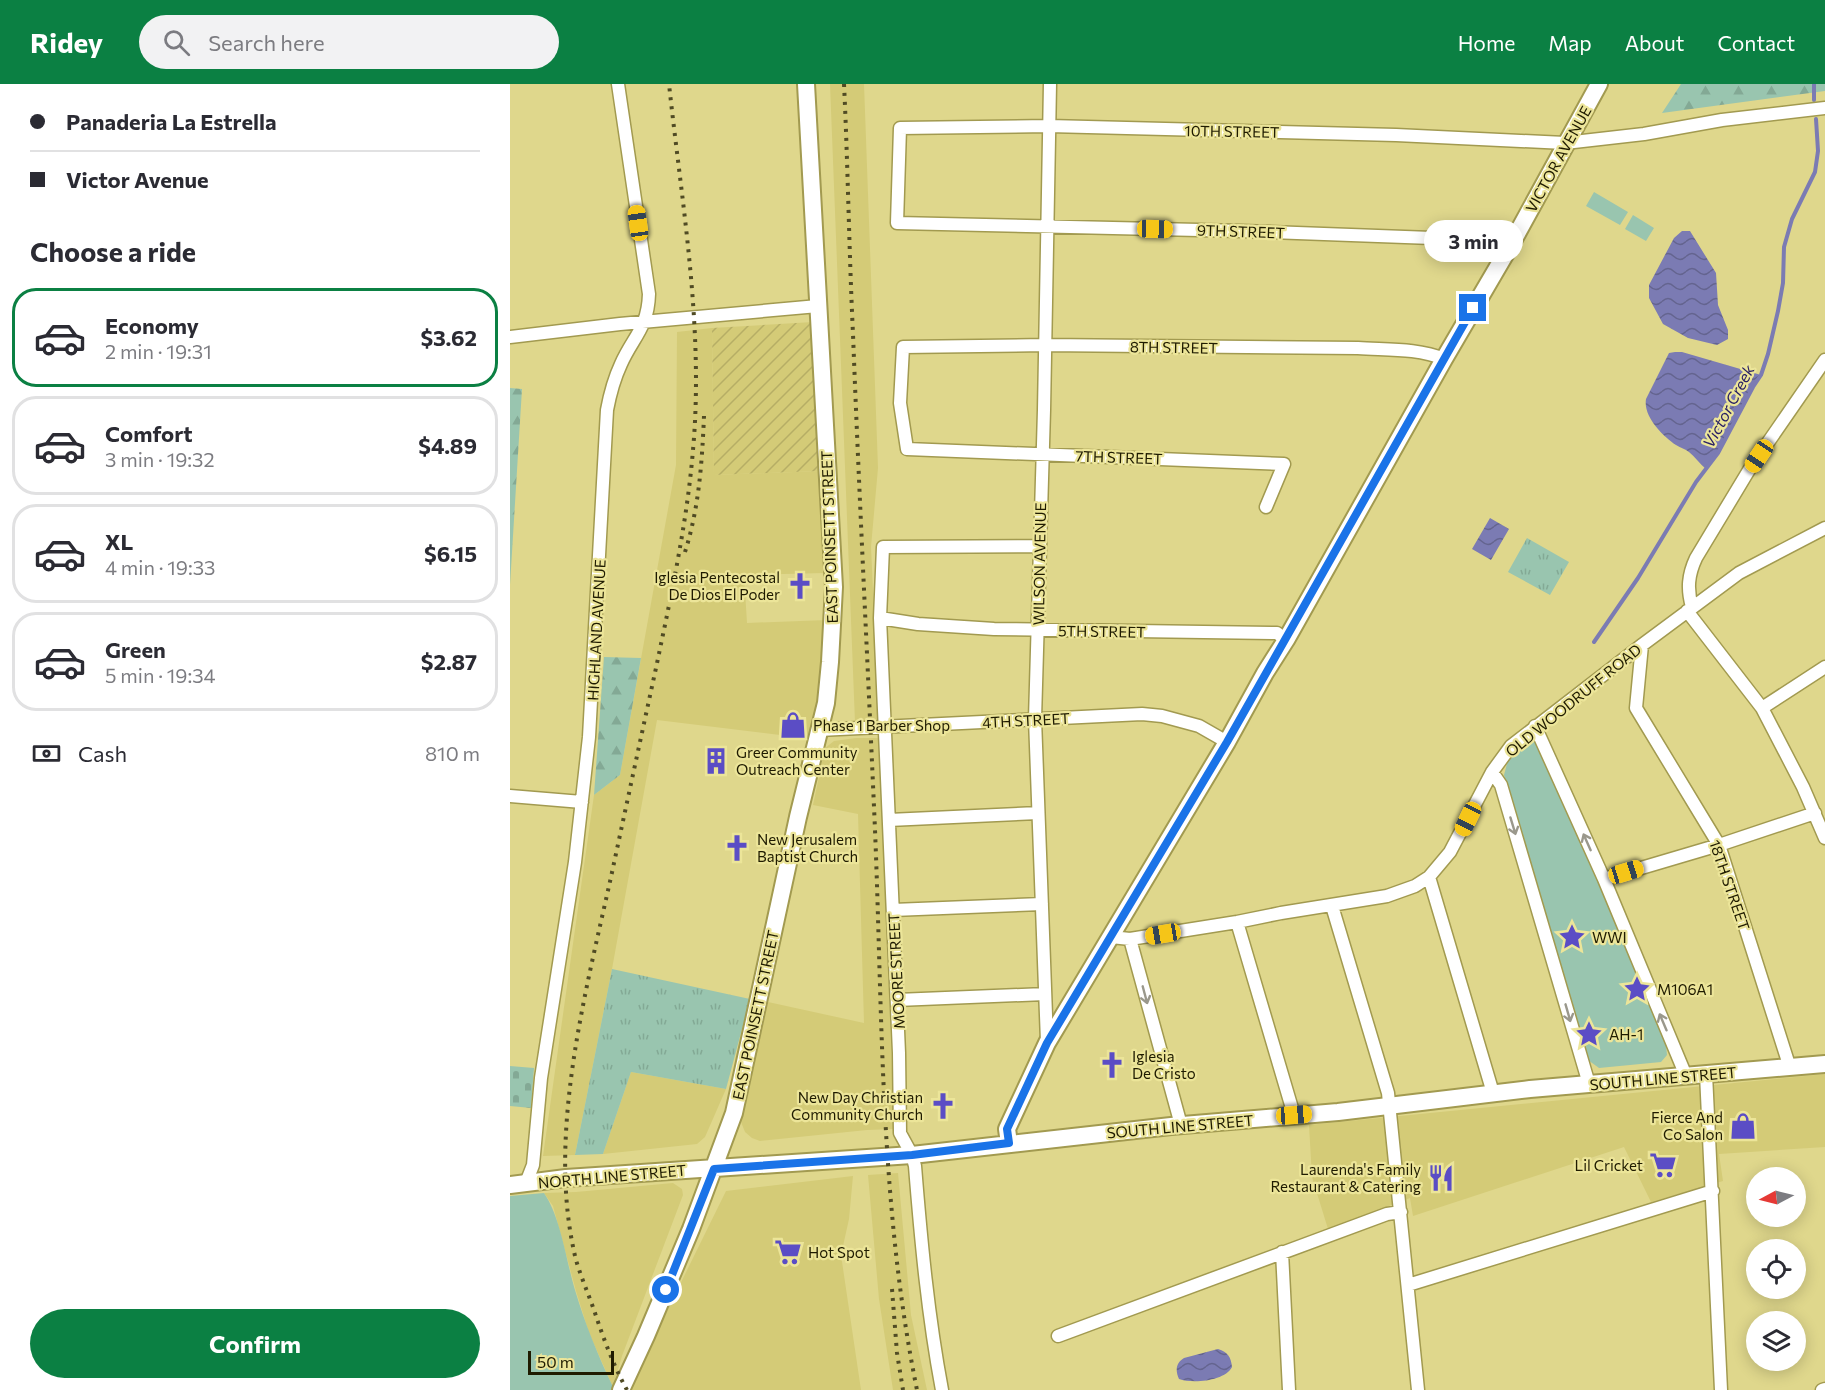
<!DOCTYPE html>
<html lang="en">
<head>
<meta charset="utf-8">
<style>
  body { margin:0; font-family:Commissioner,sans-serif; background:#f2f2f3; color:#2b2b33; height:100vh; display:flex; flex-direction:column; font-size:22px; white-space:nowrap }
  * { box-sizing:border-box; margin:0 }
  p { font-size:20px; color:#7c7c81 }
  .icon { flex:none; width:33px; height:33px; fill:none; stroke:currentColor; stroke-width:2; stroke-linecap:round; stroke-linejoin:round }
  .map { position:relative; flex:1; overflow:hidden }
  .side { display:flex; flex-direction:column; background:#fff; width:510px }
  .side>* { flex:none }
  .hud { display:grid; align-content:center; height:132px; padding:0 30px; background:#fff }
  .needle { width:39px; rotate:263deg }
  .fabs { position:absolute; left:1236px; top:1083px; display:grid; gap:12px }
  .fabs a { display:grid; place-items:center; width:60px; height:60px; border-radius:50%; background:#fff; box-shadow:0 3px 15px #0003; font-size:30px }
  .scale { position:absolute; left:18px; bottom:15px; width:86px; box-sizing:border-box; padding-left:6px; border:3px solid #1f1b00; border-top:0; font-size:16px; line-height:21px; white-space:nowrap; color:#1f1b00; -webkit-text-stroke:4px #ece599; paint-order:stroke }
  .end { position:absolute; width:27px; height:27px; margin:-14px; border:8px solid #1a73e8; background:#fff; box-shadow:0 0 0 3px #fff }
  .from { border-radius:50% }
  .bubble { position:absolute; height:42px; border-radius:21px; background:#fff; box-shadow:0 3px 15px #0003; font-size:20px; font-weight:700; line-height:42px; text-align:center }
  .car { position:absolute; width:18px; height:36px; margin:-18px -9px; border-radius:8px; box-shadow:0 0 4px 2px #0007; background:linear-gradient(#f5c518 24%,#345 0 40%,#f5c518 0 76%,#345 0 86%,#f5c518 0) }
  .hud b { display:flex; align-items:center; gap:21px; height:57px; font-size:22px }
  .hud b+b { border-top:2px solid #e1e1e2 }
  .hud i { width:15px; height:15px; background:#2b2b33 }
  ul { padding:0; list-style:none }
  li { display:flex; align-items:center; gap:18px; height:99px; margin:0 12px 9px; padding:0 18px; border:3px solid #e1e1e2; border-radius:24px }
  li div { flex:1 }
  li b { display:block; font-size:22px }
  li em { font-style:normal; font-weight:700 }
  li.selected { border-color:#0b8043 }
  li>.icon { width:54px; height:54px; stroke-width:1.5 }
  h2 { padding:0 30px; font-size:27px; line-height:72px }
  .pay { display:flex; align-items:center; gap:15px; height:66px; padding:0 30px; font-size:22px }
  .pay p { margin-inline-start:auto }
  .action { display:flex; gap:12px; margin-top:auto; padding:12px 30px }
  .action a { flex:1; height:69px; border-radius:36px; background:#0b8043; color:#fff; font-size:24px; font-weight:700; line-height:69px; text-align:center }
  header { display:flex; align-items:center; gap:36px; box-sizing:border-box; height:84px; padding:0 30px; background:#0b8043; color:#fff }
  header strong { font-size:28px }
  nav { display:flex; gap:33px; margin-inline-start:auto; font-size:21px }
  .search { width:420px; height:54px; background:#f2f2f3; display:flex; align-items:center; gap:15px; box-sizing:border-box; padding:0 21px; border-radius:33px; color:#7c7c81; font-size:22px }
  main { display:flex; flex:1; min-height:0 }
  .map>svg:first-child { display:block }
  .built { fill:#d4cb77 }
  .industrial { fill:url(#industrial-furrows) }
  .grass { fill:url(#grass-tufts) }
  .forest { fill:url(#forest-firs) }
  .cemetery { fill:url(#cemetery-stones) }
  .green { fill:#99c5af }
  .water { fill:url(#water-waves) }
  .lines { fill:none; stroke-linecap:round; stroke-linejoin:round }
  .stream { stroke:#7b7bb3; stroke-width:4 }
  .street-casing { stroke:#a29a50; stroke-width:15 }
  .secondary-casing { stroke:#a29a50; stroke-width:20 }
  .street { stroke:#fff; stroke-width:12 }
  .secondary { stroke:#fff; stroke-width:16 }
  .rail { stroke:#504b24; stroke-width:4; stroke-dasharray:3 6; stroke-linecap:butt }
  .oneway { stroke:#9a988c }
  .route { stroke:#1a73e8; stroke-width:8 }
  .labels { text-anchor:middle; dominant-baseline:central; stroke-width:4.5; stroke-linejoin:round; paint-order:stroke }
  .street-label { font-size:15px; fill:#1f1b00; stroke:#ece599 }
  .poi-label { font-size:15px; fill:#1f1b00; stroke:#ece599; text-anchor:start }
  .water-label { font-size:16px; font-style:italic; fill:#292064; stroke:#ece599 }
</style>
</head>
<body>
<header>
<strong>Ridey</strong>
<div class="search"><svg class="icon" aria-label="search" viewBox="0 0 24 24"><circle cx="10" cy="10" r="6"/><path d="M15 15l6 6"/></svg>Search here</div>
<nav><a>Home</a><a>Map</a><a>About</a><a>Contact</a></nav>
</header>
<main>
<section class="side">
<div class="hud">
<b><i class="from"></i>Panaderia La Estrella</b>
<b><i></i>Victor Avenue</b>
</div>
<h2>Choose a ride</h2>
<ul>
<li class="selected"><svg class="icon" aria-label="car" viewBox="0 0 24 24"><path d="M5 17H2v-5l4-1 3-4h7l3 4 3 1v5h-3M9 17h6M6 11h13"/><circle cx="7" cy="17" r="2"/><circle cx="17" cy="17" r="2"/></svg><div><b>Economy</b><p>2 min · 19:31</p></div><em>$3.62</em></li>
<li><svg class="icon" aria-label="car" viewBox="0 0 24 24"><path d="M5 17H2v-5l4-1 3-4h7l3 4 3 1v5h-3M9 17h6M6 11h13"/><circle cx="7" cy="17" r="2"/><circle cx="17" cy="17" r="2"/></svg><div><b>Comfort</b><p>3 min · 19:32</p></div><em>$4.89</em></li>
<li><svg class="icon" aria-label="car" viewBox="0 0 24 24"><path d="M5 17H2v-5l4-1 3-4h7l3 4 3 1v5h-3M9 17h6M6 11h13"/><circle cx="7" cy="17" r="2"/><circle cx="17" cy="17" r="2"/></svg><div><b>XL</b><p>4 min · 19:33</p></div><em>$6.15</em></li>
<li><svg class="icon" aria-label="car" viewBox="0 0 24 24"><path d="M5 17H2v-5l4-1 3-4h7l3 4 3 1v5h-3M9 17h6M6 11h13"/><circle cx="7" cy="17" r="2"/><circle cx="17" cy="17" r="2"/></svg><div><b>Green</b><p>5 min · 19:34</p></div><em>$2.87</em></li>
</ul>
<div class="pay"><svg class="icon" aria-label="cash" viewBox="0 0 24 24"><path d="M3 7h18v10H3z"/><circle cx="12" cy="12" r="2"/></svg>Cash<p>810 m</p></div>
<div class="action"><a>Confirm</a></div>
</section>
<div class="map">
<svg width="1315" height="1306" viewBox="0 0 1315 1306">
  <defs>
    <pattern id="industrial-furrows" width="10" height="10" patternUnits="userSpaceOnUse" patternTransform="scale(1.5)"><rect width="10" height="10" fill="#d4cb77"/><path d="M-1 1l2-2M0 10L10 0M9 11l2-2" fill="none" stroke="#b6ae65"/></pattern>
    <pattern id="grass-tufts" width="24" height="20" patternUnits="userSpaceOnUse" patternTransform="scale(1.5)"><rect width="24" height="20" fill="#99c5af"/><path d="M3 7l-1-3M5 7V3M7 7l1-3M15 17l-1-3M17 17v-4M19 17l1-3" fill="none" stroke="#83a995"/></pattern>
    <pattern id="forest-firs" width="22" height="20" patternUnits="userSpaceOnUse" patternTransform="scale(1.5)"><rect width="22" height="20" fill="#99c5af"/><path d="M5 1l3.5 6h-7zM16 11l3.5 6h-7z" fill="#83a995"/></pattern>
    <pattern id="cemetery-stones" width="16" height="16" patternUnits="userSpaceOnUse" patternTransform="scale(1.5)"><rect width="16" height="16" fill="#99c5af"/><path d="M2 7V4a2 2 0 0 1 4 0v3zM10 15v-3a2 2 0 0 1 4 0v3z" fill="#83a995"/></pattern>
    <pattern id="water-waves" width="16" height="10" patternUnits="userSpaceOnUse" patternTransform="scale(1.5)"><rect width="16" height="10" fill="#7b7bb3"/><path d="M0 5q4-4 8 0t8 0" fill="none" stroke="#64648f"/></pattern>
  </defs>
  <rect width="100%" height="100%" fill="#dfd78c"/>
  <!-- built -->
  <path class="built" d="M 320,0 L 354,0 L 368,384 L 361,463 L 369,638 L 345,638 Z
    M 202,244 L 204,391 L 309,387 L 315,489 L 234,491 L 237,539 L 317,536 L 310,613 L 302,655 L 147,636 L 102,885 L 65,1071 L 33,1072 L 84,711 L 110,691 L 166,381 L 167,248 Z
    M 346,654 L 370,654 L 384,1045 L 357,1046 L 250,1057 L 242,1054 L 235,1048 L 231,1038 L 258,918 L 354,939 L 348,730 L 303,721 L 315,664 L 324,657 Z
    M 121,988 L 216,1005 L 195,1053 L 187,1060 L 93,1070 Z
    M 1315,990 L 1315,1063 L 1209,1070 L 1213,1097 L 1141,1118 L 1114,1063 L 903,1132 L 900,1114 L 818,1145 L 802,1093 L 799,1041 Z
    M 388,1089 L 401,1231 L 417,1306 L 383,1306 L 369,1215 L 358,1091 Z
    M 343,1092 L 339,1135 L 331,1171 L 351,1306 L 118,1306 L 216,1107 Z
    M 163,1099 L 172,1105 L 173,1111 L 112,1272 L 103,1303 L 79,1249 L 66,1207 L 43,1122 L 34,1109 L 66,1108 Z"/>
  <!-- industrial -->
  <path class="industrial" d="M 303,238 L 309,387 L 204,391 L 202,244 Z"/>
  <!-- grass -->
  <path class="grass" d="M 1017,454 L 1059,478 L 1040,511 L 998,488 Z
    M 102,885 L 240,915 L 216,1005 L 121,988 L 93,1070 L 65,1071 Z"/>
  <!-- forest -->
  <path class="forest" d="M 1171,0 L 1315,0 L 1315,7 L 1152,29 Z
    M 0,304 L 12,305 L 0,501 Z
    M 94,573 L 131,574 L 110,691 L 84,711 Z"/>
  <!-- cemetery -->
  <path class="cemetery" d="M 0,982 L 24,984 L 21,1024 L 0,1022 Z"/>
  <!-- green -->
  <path class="green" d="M 1084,108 L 1118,128 L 1110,141 L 1076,122 Z
    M 1123,131 L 1144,144 L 1136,157 L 1115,145 Z
    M 1022,653 L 1028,654 L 1156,961 L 1157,971 L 1151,978 L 1089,984 L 1078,976 L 994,691 L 998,676 Z
    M 34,1109 C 51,1134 56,1176 65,1206 C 75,1240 88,1271 103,1303 L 101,1306 L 0,1306 L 0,1112 Z"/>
  <!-- water -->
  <path class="water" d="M 1172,147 L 1180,147 L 1206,189 L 1208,221 L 1218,246 L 1218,255 L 1207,261 L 1178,254 L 1153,240 L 1139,214 L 1139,201 L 1164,154 Z
    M 1165,268 L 1172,268 L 1251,291 C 1230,321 1218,356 1196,385 C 1190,380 1185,373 1179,368 C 1175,365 1171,364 1166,361 C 1153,352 1133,333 1136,315 L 1159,269 Z
    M 980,434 L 999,445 L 981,476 L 962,465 Z
    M 708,1265 C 718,1268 721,1273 722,1283 C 715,1297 683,1300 669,1295 C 665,1286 666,1279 674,1274 Z"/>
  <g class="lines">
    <!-- stream -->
    <path class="stream" d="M 1304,16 L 1304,0
      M 1084,558 L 1128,494 L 1186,398 L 1208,369 L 1243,303 L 1251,291 L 1258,270 L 1268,227 L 1273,199 L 1274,163 L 1282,135 L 1305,88 L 1308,67 L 1306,35"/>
    <defs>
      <path id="street" d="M 1003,157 L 732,147 L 387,139 L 390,44 L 539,42 L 886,51 L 1055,59 L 1134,50 L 1212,36 L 1315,24
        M 0,253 L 110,240 L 308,222
        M 756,423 L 774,380 L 397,365 L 390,319 L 393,263 L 535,261 L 848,264 C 876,266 908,264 934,275
        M 1182,523 C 1177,505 1178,491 1186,474 L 1239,386 L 1315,276
        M 1177,527 L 1252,624 L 1293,703 L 1315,754
        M 370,534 L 408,540 L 484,545 L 767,549 L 776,556
        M 1132,561 L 1126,624 L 1209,761 L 1280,984
        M 1252,624 L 1315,583
        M 1025,642 L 1094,795 L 1176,992
        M 309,646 L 632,630 L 652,632 L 689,642 L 717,658
        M 982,688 L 991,701 L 1079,1000
        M 0,712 L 72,718
        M 379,736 L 528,729
        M 919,793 L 983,1009
        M 1094,795 L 1209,761 L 1305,729
        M 822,822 L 878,1009 L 908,1306
        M 383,826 L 532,820
        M 727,838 L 784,1031
        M 601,853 L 620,855 L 727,838 L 771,829 L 877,812 L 905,802 L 919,793 L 940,768 L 982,688 L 1001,662 L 1132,561 L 1229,489 L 1315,444
        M 620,855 L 671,1041
        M 387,916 L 535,910
        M 537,958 L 525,635 L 534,326 L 540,0
        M 1196,990 L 1211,1306
        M 16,1099 L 23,1081 L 31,994 L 65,778 L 79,653 L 97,326 C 100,310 104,295 111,280 C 123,253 138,244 139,210 L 108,0
        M 772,1168 L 779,1306
        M 898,1201 L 1203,1107
        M 548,1252 L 877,1130 L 891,1128
        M 432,1306 C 418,1232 411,1157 405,1082 L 402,1071 L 390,1049 L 389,969 L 370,534 L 373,463 L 529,462
        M 1312,1306 L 1315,1305"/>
      <path id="secondary" d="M 499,1059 L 497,1045 L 537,959 L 717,658 L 755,589 L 776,556 L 934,275 L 1003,157 L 1089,0
        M 0,1101 L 56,1094 L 402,1071 L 661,1042 L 828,1028 L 1020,1005 L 1315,980
        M 111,1306 L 136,1252 L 181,1145 L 224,1029 L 288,733 L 316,619 L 320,578 L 324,503 L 296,0"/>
    </defs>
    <!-- street casing -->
    <use href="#street" class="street-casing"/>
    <!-- secondary casing -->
    <use href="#secondary" class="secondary-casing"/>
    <!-- street -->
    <use href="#street" class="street"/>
    <!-- secondary -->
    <use href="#secondary" class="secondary"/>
    <!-- rail -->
    <path class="rail" d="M 334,0 C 338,83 339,167 343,250 C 349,408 357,565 364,723 C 373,917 368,1114 407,1306
      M 175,468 C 189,424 192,379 194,332
      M 382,1205 L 387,1269 L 393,1306
      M 117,1306 C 103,1281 93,1253 84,1226 C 78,1209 71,1193 66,1176 C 36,1055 75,911 101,793 C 116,723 131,653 146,584 C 161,512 177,439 183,366 C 194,244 172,121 159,0"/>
  </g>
  <!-- one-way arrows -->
  <defs><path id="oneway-shaft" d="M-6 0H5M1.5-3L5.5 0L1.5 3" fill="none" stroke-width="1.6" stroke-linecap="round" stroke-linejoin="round" transform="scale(1.5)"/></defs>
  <g class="oneway">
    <use href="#oneway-shaft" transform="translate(1003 742) rotate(73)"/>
    <use href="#oneway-shaft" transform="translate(1077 758) rotate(-114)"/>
    <use href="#oneway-shaft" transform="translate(635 911) rotate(75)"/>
    <use href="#oneway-shaft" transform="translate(1058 929) rotate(74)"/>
    <use href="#oneway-shaft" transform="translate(1153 938) rotate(-113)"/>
  </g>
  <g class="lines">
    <!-- route -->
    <path class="route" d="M 156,1206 L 204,1085 L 402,1071 L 499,1059 L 497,1045 L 537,959 L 717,658 L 963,224"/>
  </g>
  <!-- icons -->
  <defs>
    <symbol id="church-bare" viewBox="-9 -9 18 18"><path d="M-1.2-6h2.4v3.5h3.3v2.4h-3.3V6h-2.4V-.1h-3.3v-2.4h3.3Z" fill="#5b4dc5" stroke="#ece599" stroke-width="2.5" paint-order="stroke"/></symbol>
    <symbol id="shop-bare" viewBox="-9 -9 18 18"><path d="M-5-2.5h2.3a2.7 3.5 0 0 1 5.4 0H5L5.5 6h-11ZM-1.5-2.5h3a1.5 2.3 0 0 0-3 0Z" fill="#5b4dc5" stroke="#ece599" stroke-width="2.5" paint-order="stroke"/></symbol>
    <symbol id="building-bare" viewBox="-9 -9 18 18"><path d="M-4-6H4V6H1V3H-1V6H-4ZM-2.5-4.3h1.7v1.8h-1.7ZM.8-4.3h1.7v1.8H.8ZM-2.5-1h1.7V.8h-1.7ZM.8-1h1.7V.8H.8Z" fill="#5b4dc5" stroke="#ece599" stroke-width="2.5" paint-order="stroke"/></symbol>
    <symbol id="sight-bare" viewBox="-9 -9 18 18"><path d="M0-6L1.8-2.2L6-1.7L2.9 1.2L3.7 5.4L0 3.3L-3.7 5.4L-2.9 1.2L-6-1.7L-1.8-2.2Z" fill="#5b4dc5" stroke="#ece599" stroke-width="2.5" paint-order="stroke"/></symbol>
    <symbol id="supermarket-bare" viewBox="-9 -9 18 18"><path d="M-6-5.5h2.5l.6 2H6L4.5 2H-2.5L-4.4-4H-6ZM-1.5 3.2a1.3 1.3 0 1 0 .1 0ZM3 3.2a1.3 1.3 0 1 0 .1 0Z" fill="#5b4dc5" stroke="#ece599" stroke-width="2.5" paint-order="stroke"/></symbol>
    <symbol id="restaurant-bare" viewBox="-9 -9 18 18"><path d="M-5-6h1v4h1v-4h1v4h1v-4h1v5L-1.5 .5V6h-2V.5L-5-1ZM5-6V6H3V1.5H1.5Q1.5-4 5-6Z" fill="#5b4dc5" stroke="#ece599" stroke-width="2.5" paint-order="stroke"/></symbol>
  </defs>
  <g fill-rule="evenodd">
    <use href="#church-bare" x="271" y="483" width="38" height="38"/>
    <use href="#shop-bare" x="264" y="622" width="38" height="38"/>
    <use href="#building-bare" x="187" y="658" width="38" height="38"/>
    <use href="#church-bare" x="208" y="745" width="38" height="38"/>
    <use href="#sight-bare" x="1043" y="834" width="38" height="38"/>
    <use href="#sight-bare" x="1108" y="886" width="38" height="38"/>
    <use href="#sight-bare" x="1060" y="931" width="38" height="38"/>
    <use href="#church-bare" x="583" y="962" width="38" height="38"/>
    <use href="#church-bare" x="414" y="1003" width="38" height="38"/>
    <use href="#shop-bare" x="1214" y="1023" width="38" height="38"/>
    <use href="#supermarket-bare" x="1134" y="1062" width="38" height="38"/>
    <use href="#restaurant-bare" x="912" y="1075" width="38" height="38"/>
    <use href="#supermarket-bare" x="259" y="1149" width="38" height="38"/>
  </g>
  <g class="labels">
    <!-- street labels -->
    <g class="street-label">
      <text transform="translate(722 47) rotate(1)">10TH STREET</text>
      <text transform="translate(1048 75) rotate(-61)">VICTOR AVENUE</text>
      <text transform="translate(731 147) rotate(2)">9TH STREET</text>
      <text transform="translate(664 263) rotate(1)">8TH STREET</text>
      <text transform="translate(609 373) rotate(2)">7TH STREET</text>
      <text transform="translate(319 453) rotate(-92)">EAST POINSETT STREET</text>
      <text transform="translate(529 480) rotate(-89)">WILSON AVENUE</text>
      <text transform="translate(86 546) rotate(-87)">HIGHLAND AVENUE</text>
      <text transform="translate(592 547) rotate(1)">5TH STREET</text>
      <text transform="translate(1063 616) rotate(-39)">OLD WOODRUFF ROAD</text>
      <text transform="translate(516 636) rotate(-3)">4TH STREET</text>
      <text transform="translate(1220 801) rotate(71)">18TH STREET</text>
      <text transform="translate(386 887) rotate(-93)">MOORE STREET</text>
      <text transform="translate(245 931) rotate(-78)">EAST POINSETT STREET</text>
      <text transform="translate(1153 994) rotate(-5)">SOUTH LINE STREET</text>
      <text transform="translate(670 1042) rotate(-5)">SOUTH LINE STREET</text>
      <text transform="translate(102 1092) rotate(-5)">NORTH LINE STREET</text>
    </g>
    <!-- poi labels -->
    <g class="poi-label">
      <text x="270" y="493" text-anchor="end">Iglesia Pentecostal<tspan x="270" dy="17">De Dios El Poder</tspan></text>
      <text x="303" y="641">Phase 1 Barber Shop</text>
      <text x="226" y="668">Greer Community<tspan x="226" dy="17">Outreach Center</tspan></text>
      <text x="247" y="755">New Jerusalem<tspan x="247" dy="17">Baptist Church</tspan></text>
      <text x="1082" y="853">WWI</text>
      <text x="1147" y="905">M106A1</text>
      <text x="1099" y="950">AH-1</text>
      <text x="622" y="972">Iglesia<tspan x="622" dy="17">De Cristo</tspan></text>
      <text x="413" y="1013" text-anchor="end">New Day Christian<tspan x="413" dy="17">Community Church</tspan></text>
      <text x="1213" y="1033" text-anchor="end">Fierce And<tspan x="1213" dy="17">Co Salon</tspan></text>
      <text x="1133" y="1081" text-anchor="end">Lil Cricket</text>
      <text x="911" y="1085" text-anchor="end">Laurenda's Family<tspan x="911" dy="17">Restaurant &amp; Catering</tspan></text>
      <text x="298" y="1168">Hot Spot</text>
    </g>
    <!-- water labels -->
    <g class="water-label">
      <text transform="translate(1218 322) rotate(-62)">Victor Creek</text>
    </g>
  </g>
</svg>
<div class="fabs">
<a><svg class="needle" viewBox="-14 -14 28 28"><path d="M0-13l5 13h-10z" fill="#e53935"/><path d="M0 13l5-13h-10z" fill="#7c7c81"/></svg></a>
<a><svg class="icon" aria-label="locate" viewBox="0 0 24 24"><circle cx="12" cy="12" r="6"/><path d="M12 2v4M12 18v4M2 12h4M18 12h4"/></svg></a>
<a><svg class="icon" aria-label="layers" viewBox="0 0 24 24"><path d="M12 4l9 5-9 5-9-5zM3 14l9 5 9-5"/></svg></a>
</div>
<div class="scale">50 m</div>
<i class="end from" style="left:156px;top:1206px"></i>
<i class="end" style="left:963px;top:224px"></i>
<div class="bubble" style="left:914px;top:136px;width:99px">3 min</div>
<i class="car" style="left:128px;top:139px;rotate:352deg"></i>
<i class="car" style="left:645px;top:145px;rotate:91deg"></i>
<i class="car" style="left:1249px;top:372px;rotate:214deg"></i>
<i class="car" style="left:958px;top:735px;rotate:206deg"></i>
<i class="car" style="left:1116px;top:788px;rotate:73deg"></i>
<i class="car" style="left:653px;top:850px;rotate:260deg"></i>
<i class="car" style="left:784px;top:1031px;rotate:86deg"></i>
</div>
</main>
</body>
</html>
